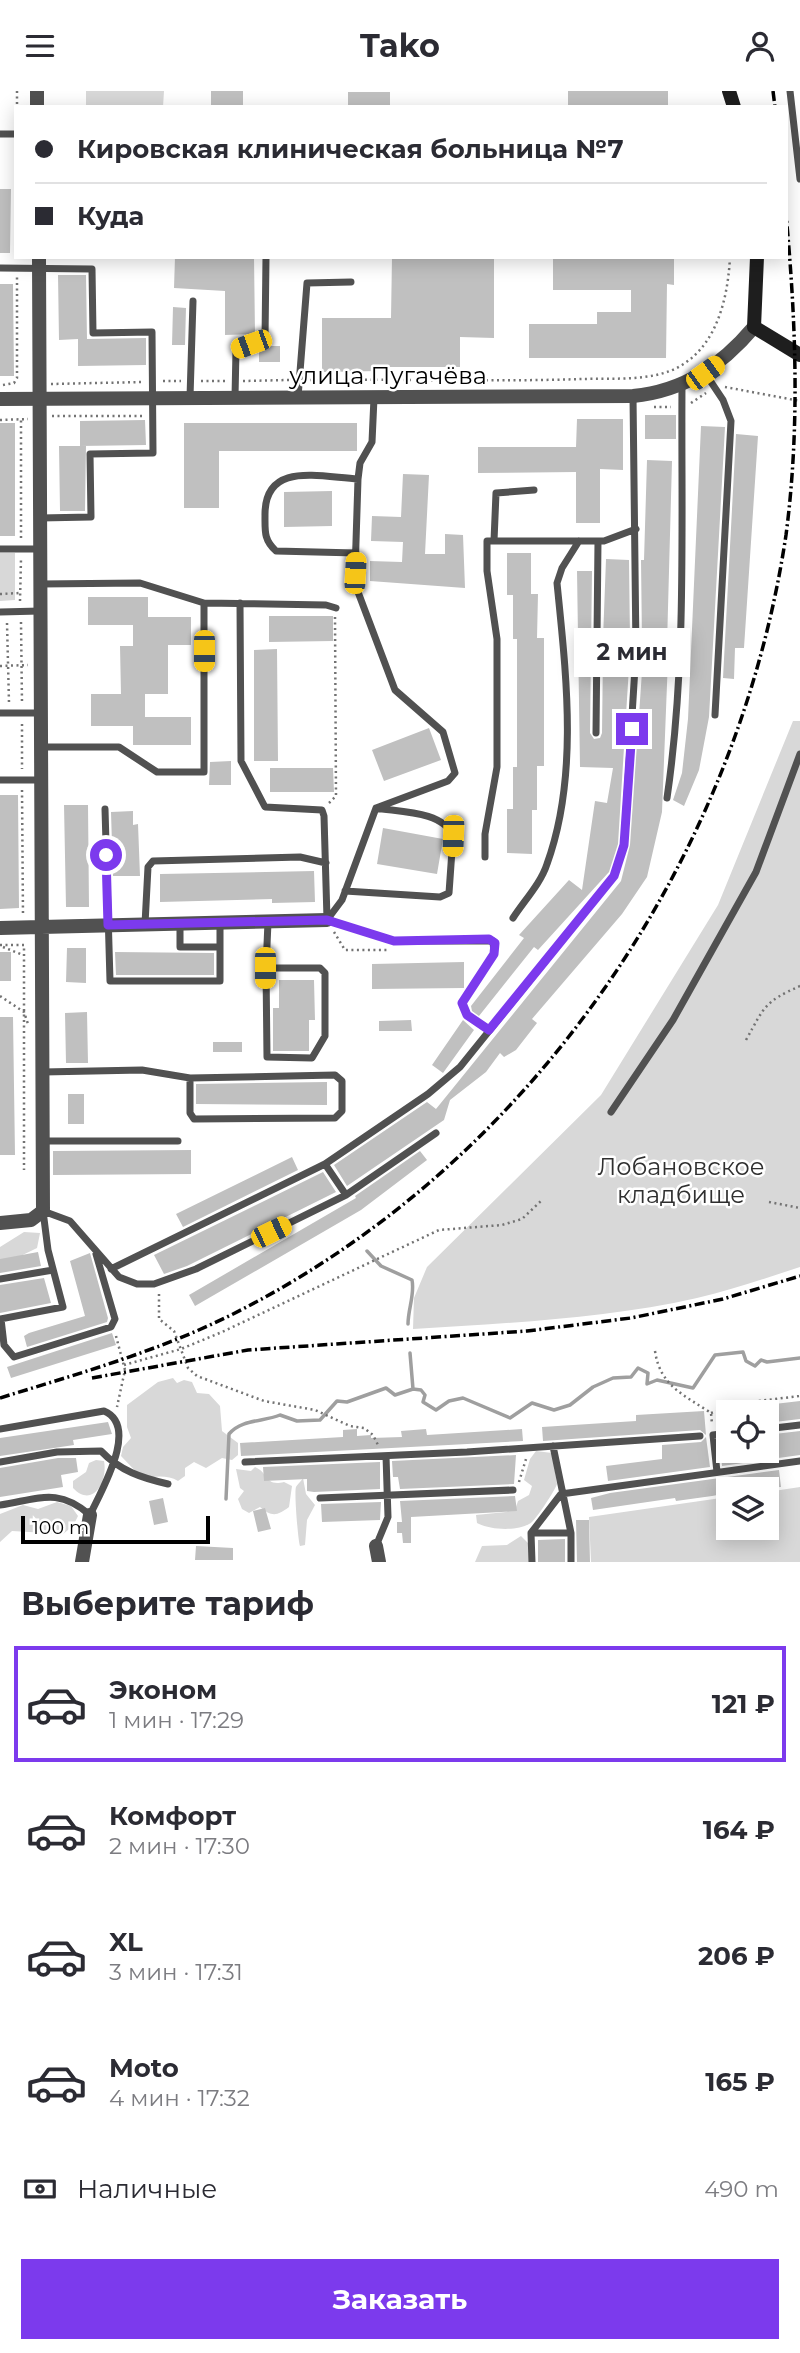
<!DOCTYPE html>
<html lang="ru">
<head>
<meta charset="utf-8">
<style>
  body { margin:0; font-family:Montserrat,sans-serif; background:#f2f2f3; color:#2b2b33; height:100vh; display:flex; flex-direction:column; font-size:26px; white-space:nowrap }
  * { box-sizing:border-box; margin:0 }
  p { font-size:23px; color:#7c7c81 }
  .icon { flex:none; width:38px; height:38px; fill:none; stroke:currentColor; stroke-width:2; stroke-linecap:round; stroke-linejoin:round }
  .map { position:relative; height:1471px; overflow:hidden }
  .side { display:flex; flex-direction:column; background:#fff; flex:1 }
  .side>* { flex:none }
  .hud { position:absolute; left:14px; top:14px; width:774px; height:154px; border-radius:0px; box-shadow:0 4px 18px #0003; display:grid; align-content:center; height:154px; padding:0 21px; background:#fff }
  .tools { position:absolute; left:716px; top:1309px; display:grid; gap:14px }
  .tools a { display:grid; place-items:center; width:63px; height:63px; border-radius:0px; background:#fff; box-shadow:0 4px 18px #0003; font-size:35px }
  .scale { position:absolute; left:21px; bottom:18px; width:189px; box-sizing:border-box; padding-left:7px; border:4px solid #000; border-top:0; font-size:19px; line-height:24px; white-space:nowrap; color:#000; -webkit-text-stroke:5px #fff; paint-order:stroke }
  .end { position:absolute; width:32px; height:32px; margin:-16px; border:9px solid #7c3aed; background:#fff; box-shadow:0 0 0 4px #fff }
  .from { border-radius:50% }
  .bubble { position:absolute; height:49px; border-radius:0px; background:#fff; box-shadow:0 4px 18px #0003; font-size:23px; font-weight:700; line-height:49px; text-align:center }
  .car { position:absolute; width:21px; height:42px; margin:-21px -10px; border-radius:9px; box-shadow:0 0 5px 2px #0007; background:linear-gradient(#f5c518 24%,#345 0 40%,#f5c518 0 76%,#345 0 86%,#f5c518 0) }
  .hud b { display:flex; align-items:center; gap:24px; height:66px; font-size:26px }
  .hud b+b { border-top:2px solid #e1e1e2 }
  .hud i { width:18px; height:18px; background:#2b2b33 }
  ul { padding:0; list-style:none }
  li { display:flex; align-items:center; gap:21px; height:116px; margin:0 14px 10px; padding:0 7px; border:4px solid transparent; border-radius:0px }
  li div { flex:1 }
  li b { display:block; font-size:26px }
  li em { font-style:normal; font-weight:700 }
  li.active { border-color:#7c3aed }
  li>.icon { width:63px; height:63px; stroke-width:1.5 }
  h2 { padding:0 21px; font-size:32px; line-height:84px }
  .pay { display:flex; align-items:center; gap:18px; height:77px; padding:0 21px; font-size:26px }
  .pay p { margin-inline-start:auto }
  .cta { display:flex; gap:14px; margin-top:auto; padding:14px 21px }
  .cta a { flex:1; height:80px; border-radius:0px; background:#7c3aed; color:#fff; font-size:28px; font-weight:700; line-height:80px; text-align:center }
  header { display:flex; justify-content:space-between; align-items:center; height:91px; padding:0 21px; background:#fff; font-size:32px; font-weight:700 }
  .map>svg:first-child { display:block }
  .green { fill:#d8d8d8 }
  .lines { fill:none; stroke-linecap:round; stroke-linejoin:round }
  .stream { stroke:#9f9f9f; stroke-width:3.5 }
  .building { fill:#c0c0c0 }
  .path { stroke:#737373; stroke-width:2.5; stroke-dasharray:2 3.5; stroke-linecap:butt }
  .service { stroke:#515151; stroke-width:7 }
  .minor { stroke:#515151; stroke-width:14 }
  .tertiary { stroke:#515151; stroke-width:14 }
  .secondary { stroke:#1e1e1e; stroke-width:14 }
  .rail { stroke:#000; stroke-width:3.5; stroke-dasharray:10 3.5 2 3.5; stroke-linecap:butt }
  .route { stroke:#7c3aed; stroke-width:9 }
  .labels { text-anchor:middle; dominant-baseline:central; stroke-width:5; stroke-linejoin:round; paint-order:stroke }
  .street-label { font-size:24px; fill:#000; stroke:#fff }
  .park-label { font-size:24px; fill:#2f2f2f; stroke:#fff }
</style>
</head>
<body>
<header><svg class="icon" aria-label="menu" viewBox="0 0 24 24"><path d="M4 6h16M4 12h16M4 18h16"/></svg>Tako<svg class="icon" aria-label="person" viewBox="0 0 24 24"><circle cx="12" cy="8" r="4"/><path d="M4 21q1-7 8-7t8 7"/></svg></header>
<div class="map">
<svg width="800" height="1471" viewBox="0 0 800 1471">
  <rect width="100%" height="100%" fill="#fff"/>
  <!-- green -->
  <path class="green" d="M 86,0 L 164,0 L 163,16 L 86,16 Z
    M 0,462 L 15,462 L 15,509 L 0,510 Z
    M 793,630 L 800,630 L 800,1176 C 766,1187 732,1199 697,1207 C 604,1228 507,1232 413,1238 L 414,1207 L 427,1176 L 601,1004 L 718,814 Z
    M 24,1141 L 40,1142 L 37,1157 L 0,1175 L 0,1156 Z
    M 173,1287 L 177,1292 L 184,1289 L 192,1291 L 197,1302 L 209,1303 L 220,1315 L 222,1340 L 238,1352 L 238,1364 L 232,1369 L 222,1367 L 206,1377 L 194,1371 L 185,1377 L 185,1385 L 178,1390 C 168,1384 154,1385 143,1388 L 121,1365 L 123,1356 L 131,1347 L 127,1336 L 127,1314 L 158,1291 Z
    M 536,1360 L 552,1362 L 557,1393 C 554,1401 538,1425 532,1431 C 520,1441 489,1439 477,1432 L 476,1424 L 506,1421 L 516,1416 L 518,1410 L 529,1404 L 532,1395 L 524,1389 L 530,1368 Z
    M 96,1369 L 104,1370 C 108,1390 93,1418 73,1397 L 73,1390 L 86,1381 L 89,1372 Z
    M 255,1376 C 268,1381 265,1396 284,1391 L 292,1395 L 289,1416 C 277,1425 272,1426 260,1416 L 249,1422 L 242,1418 L 238,1408 L 244,1400 L 240,1397 L 236,1378 L 251,1380 Z
    M 303,1387 L 306,1403 L 315,1414 L 307,1429 L 305,1454 L 300,1455 C 298,1449 294,1401 296,1396 C 297,1394 302,1389 303,1387 Z
    M 800,1396 L 800,1471 L 591,1471 L 589,1426 L 728,1406 L 728,1437 L 766,1437 L 767,1401 Z
    M 57,1411 L 71,1415 L 78,1425 L 73,1435 L 63,1443 L 12,1440 L 0,1451 L 0,1423 L 23,1414 L 38,1418 Z
    M 521,1445 L 530,1454 L 529,1471 L 475,1471 L 482,1455 L 507,1454 Z"/>
  <g class="lines">
    <!-- stream -->
    <path class="stream" d="M 367,1160 L 381,1175 L 412,1189 C 415,1203 408,1218 408,1233
      M 410,1262 L 413,1298
      M 226,1408 L 229,1343 C 242,1328 263,1331 280,1324 L 297,1330 L 320,1329 L 337,1310 L 347,1311 L 386,1297 L 395,1304 L 413,1298 L 421,1299 L 425,1304 L 423,1311 L 436,1319 L 449,1310 L 463,1307 L 510,1327 L 532,1312 L 554,1319 L 570,1314 L 593,1296 L 613,1287 L 631,1286 L 638,1277 L 648,1282 L 647,1293 L 657,1289 L 693,1297 L 715,1264 L 743,1261 L 746,1270 L 755,1275 L 761,1269 L 767,1271 L 800,1267"/>
  </g>
  <!-- building -->
  <path class="building" d="M 211,0 L 243,0 L 243,16 L 211,16 Z
    M 568,0 L 668,0 L 668,16 L 568,16 Z
    M 348,1 L 390,1 L 390,16 L 348,16 Z
    M 0,98 L 11,98 L 10,162 L 0,162 Z
    M 175,166 L 254,166 L 255,243 L 225,244 L 225,200 L 174,197 Z
    M 392,166 L 494,166 L 494,247 L 460,246 L 460,276 L 379,276 L 379,280 L 322,281 L 322,227 L 391,227 Z
    M 553,166 L 674,166 L 674,194 L 667,193 L 666,267 L 529,267 L 529,233 L 597,233 L 597,221 L 631,221 L 631,199 L 553,199 Z
    M 58,184 L 86,184 L 87,248 L 146,247 L 146,274 L 78,275 L 78,248 L 59,249 Z
    M 0,193 L 13,193 L 14,285 L 0,285 Z
    M 173,216 L 186,217 L 185,254 L 172,254 Z
    M 264,255 L 280,255 L 280,271 L 259,271 L 259,257 Z
    M 645,324 L 676,324 L 676,348 L 645,348 Z
    M 577,328 L 623,328 L 623,379 L 600,378 L 600,432 L 576,432 L 576,381 L 478,382 L 478,356 L 576,356 Z
    M 145,329 L 146,354 L 80,355 L 80,330 Z
    M 0,332 L 15,332 L 15,445 L 0,445 Z
    M 184,332 L 357,332 L 357,360 L 219,360 L 219,417 L 184,417 Z
    M 701,335 L 725,336 L 709,626 L 699,679 L 684,715 L 673,709 L 682,682 L 688,628 Z
    M 736,343 L 758,345 L 744,557 L 735,557 L 734,588 L 723,587 Z
    M 59,355 L 86,355 L 85,420 L 60,420 Z
    M 647,369 L 672,370 L 667,554 L 642,552 L 641,469 L 644,469 Z
    M 403,383 L 429,384 L 425,463 L 445,463 L 445,443 L 463,444 L 465,497 L 370,490 L 370,470 L 402,471 L 403,451 L 371,450 L 372,425 L 401,426 Z
    M 332,400 L 332,435 L 284,436 L 284,401 Z
    M 507,462 L 531,462 L 531,503 L 538,503 L 537,547 L 544,547 L 544,675 L 537,675 L 537,719 L 532,719 L 532,763 L 507,762 L 507,718 L 513,718 L 513,676 L 517,676 L 517,548 L 513,548 L 513,504 L 507,504 Z
    M 606,468 L 629,469 L 630,549 L 603,548 Z
    M 577,480 L 592,480 L 590,642 L 594,648 L 600,647 L 602,642 L 603,560 L 621,561 L 621,575 L 629,576 L 618,753 L 609,781 L 538,859 L 534,856 L 479,925 L 472,920 L 471,915 L 524,847 L 519,844 L 569,789 L 582,799 L 595,710 L 607,712 L 613,677 L 580,676 Z
    M 88,506 L 148,506 L 148,526 L 191,526 L 191,554 L 168,554 L 168,603 L 145,603 L 145,626 L 191,626 L 191,654 L 133,654 L 133,635 L 91,635 L 91,603 L 121,603 L 120,555 L 133,555 L 133,534 L 88,534 Z
    M 269,525 L 333,525 L 333,550 L 269,551 Z
    M 277,558 L 278,670 L 254,670 L 254,559 Z
    M 643,566 L 668,568 L 662,721 L 647,786 L 622,823 L 532,928 L 537,932 L 516,959 L 504,966 L 500,962 L 486,981 L 450,1009 L 444,1029 L 347,1095 L 334,1074 L 427,1011 L 436,1018 L 621,790 L 630,754 Z
    M 429,637 L 441,669 L 384,690 L 372,659 Z
    M 231,670 L 231,694 L 209,694 L 210,671 Z
    M 270,677 L 333,677 L 334,701 L 270,701 Z
    M 0,704 L 18,704 L 19,817 L 0,818 Z
    M 64,714 L 88,714 L 89,816 L 66,816 Z
    M 133,720 L 133,734 L 138,733 L 140,785 L 113,785 L 111,721 Z
    M 383,737 L 443,748 L 437,783 L 377,773 Z
    M 314,780 L 315,811 L 272,812 L 272,808 L 160,811 L 160,783 Z
    M 67,857 L 86,857 L 86,892 L 66,891 Z
    M 0,861 L 11,861 L 11,890 L 0,890 Z
    M 115,861 L 214,862 L 214,884 L 116,884 Z
    M 464,871 L 464,897 L 372,898 L 372,873 Z
    M 279,889 L 314,889 L 315,929 L 309,929 L 309,960 L 273,960 L 273,917 L 279,917 Z
    M 87,921 L 88,972 L 66,972 L 65,922 Z
    M 0,926 L 13,926 L 15,1064 L 0,1064 Z
    M 411,929 L 412,940 L 379,940 L 379,930 Z
    M 463,929 L 474,939 L 443,982 L 432,974 Z
    M 213,951 L 242,951 L 242,961 L 213,961 Z
    M 327,991 L 327,1014 L 196,1013 L 196,993 Z
    M 68,1003 L 84,1003 L 84,1033 L 68,1033 Z
    M 191,1059 L 191,1083 L 53,1084 L 53,1060 Z
    M 420,1060 L 427,1069 L 361,1119 L 195,1215 L 189,1204 L 356,1107 L 355,1105 Z
    M 292,1066 L 298,1079 L 183,1136 L 176,1123 Z
    M 323,1081 L 336,1101 L 187,1175 L 164,1183 L 154,1164 Z
    M 38,1161 L 41,1175 L 0,1182 L 0,1168 Z
    M 90,1162 L 108,1227 L 107,1231 L 27,1256 L 24,1245 L 29,1242 L 85,1225 L 70,1170 Z
    M 44,1187 L 51,1212 L 0,1222 L 0,1194 Z
    M 112,1242 L 116,1254 L 11,1287 L 7,1276 Z
    M 800,1310 L 800,1328 L 766,1332 L 766,1314 Z
    M 704,1320 L 706,1344 L 700,1339 L 543,1350 L 542,1336 L 636,1330 L 636,1324 Z
    M 108,1331 L 112,1343 L 73,1349 L 74,1354 L 0,1365 L 0,1347 Z
    M 357,1338 L 357,1345 L 371,1344 L 371,1347 L 402,1346 L 401,1340 L 426,1338 L 427,1344 L 522,1338 L 523,1350 L 241,1365 L 240,1352 L 343,1346 L 343,1339 Z
    M 800,1340 L 800,1364 L 722,1375 L 720,1351 L 728,1350 L 728,1360 L 766,1360 L 766,1344 Z
    M 706,1346 L 710,1376 L 608,1390 L 606,1375 L 662,1368 L 662,1354 L 701,1351 Z
    M 516,1364 L 514,1393 L 400,1398 L 398,1386 L 393,1386 L 392,1370 Z
    M 58,1367 L 76,1367 L 78,1381 L 61,1384 L 63,1396 L 0,1406 L 0,1377 Z
    M 380,1371 L 380,1398 L 314,1401 L 307,1400 L 307,1388 L 264,1390 L 263,1376 Z
    M 779,1379 L 781,1396 L 728,1398 L 728,1402 L 712,1405 L 676,1410 L 675,1407 L 593,1419 L 591,1407 L 610,1402 Z
    M 515,1405 L 517,1420 L 411,1426 L 411,1452 L 403,1452 L 402,1442 L 397,1442 L 397,1431 L 402,1431 L 400,1410 Z
    M 163,1407 L 168,1431 L 154,1434 L 149,1410 Z
    M 381,1411 L 380,1429 L 322,1431 L 321,1413 Z
    M 265,1417 L 271,1438 L 258,1441 L 253,1420 Z
    M 576,1429 L 589,1429 L 590,1471 L 577,1471 Z
    M 565,1448 L 565,1471 L 538,1471 L 538,1449 Z
    M 196,1455 L 233,1457 L 233,1469 L 195,1469 Z"/>
  <g class="lines">
    <!-- path -->
    <path class="path" d="M 17,0 L 17,16
      M 310,289 C 401,288 492,291 582,288 C 613,287 655,291 682,274 C 718,252 728,205 730,166
      M 163,290 L 181,290
      M 201,290 L 226,290
      M 243,290 L 289,289
      M 51,293 L 142,291
      M 3,294 L 14,292 L 17,287 L 17,185
      M 725,296 L 800,310
      M 691,312 L 706,302
      M 654,316 L 671,316
      M 52,325 L 143,325
      M 0,329 L 28,328
      M 21,447 L 21,329
      M 0,503 L 20,502
      M 20,510 L 21,468
      M 21,531 L 22,612
      M 7,532 L 9,612
      M 0,575 L 28,574
      M 22,633 L 22,678
      M 22,699 L 23,825
      M 329,712 L 336,705 L 335,525
      M 334,841 L 345,859 L 388,859
      M 0,854 L 24,854 L 24,1079
      M 3,856 L 23,864
      M 0,905 L 24,921 L 28,933
      M 746,949 C 765,915 764,911 800,895
      M 769,1111 L 800,1117
      M 159,1203 L 159,1228 L 174,1240 L 188,1277 L 197,1285 L 264,1310 L 315,1319 L 350,1335 L 364,1337 L 373,1344 L 379,1356
      M 116,1245 L 125,1279 L 117,1316
      M 655,1260 C 660,1295 684,1304 711,1322 L 712,1333
      M 124,1274 L 181,1258 L 222,1241 L 439,1139 L 502,1134 L 522,1128 L 542,1109
      M 711,1322 L 742,1312 L 800,1305
      M 519,1391 L 526,1368"/>
    <!-- service -->
    <path class="service" d="M 790,0 L 800,88
      M 0,43 L 16,43
      M 0,177 L 92,178 L 93,242 L 152,241 L 153,362 L 90,363 L 91,426 L 40,427
      M 705,282 L 723,309 L 731,330 L 715,624
      M 190,306 L 193,210
      M 235,306 L 236,259 L 265,248 L 266,166
      M 298,306 L 307,192 L 351,191
      M 534,399 L 496,402 L 494,450 L 604,450 L 636,438
      M 0,458 L 40,458
      M 356,462 L 276,460 C 264,449 265,441 265,425 C 264,370 319,386 358,388
      M 40,493 L 140,492 L 204,512 L 204,681 L 157,681 L 119,656 L 41,656
      M 204,512 L 326,514 L 336,517
      M 240,512 L 241,670 L 265,716 L 322,719 L 324,725 L 327,828
      M 0,521 L 40,520
      M 596,554 L 636,555
      M 636,560 L 680,560
      M 0,622 L 40,622
      M 596,642 L 598,450
      M 0,689 L 40,689
      M 667,707 C 687,571 681,431 682,295
      M 105,718 L 110,890 L 220,890 L 220,832
      M 485,766 L 485,743 L 497,676 L 497,548 L 487,480 L 487,450 L 494,450
      M 345,800 L 440,806 L 449,802 L 453,745 C 443,720 400,721 376,717
      M 513,827 C 524,810 541,792 547,773 C 579,685 566,582 557,492 L 562,477 L 579,450
      M 327,829 L 342,809 L 376,717 L 448,690 L 455,682 L 443,641 L 395,599 L 358,501 L 355,482 L 358,388 L 360,372 L 372,351 L 374,307
      M 327,829 L 394,850 L 493,850 L 494,863 L 462,912 L 467,924 L 489,939
      M 145,833 L 148,776 L 153,770 L 300,766 L 326,772
      M 180,833 L 180,856 L 220,856
      M 266,877 L 267,966 L 312,967 L 325,945 L 325,882 L 320,877 L 266,877 L 268,831
      M 43,981 L 142,979 L 190,987 L 335,984 L 342,990 L 342,1020 L 335,1027 L 194,1028 L 190,1022 L 190,987
      M 611,1021 L 673,929 L 756,781 L 800,663
      M 43,1050 L 178,1050
      M 325,1073 L 346,1104
      M 111,1178 L 325,1073 L 428,1003 L 460,976 L 614,785 L 624,754 L 636,560 L 633,305
      M 0,1188 L 53,1179
      M 0,1228 L 63,1216 L 48,1159 L 43,1120 L 70,1130 L 119,1186 L 137,1193 L 154,1193 L 196,1178 L 346,1104 L 436,1042
      M 1,1228 L 4,1254 L 14,1266 L 111,1236 L 115,1228 L 96,1163
      M 0,1338 L 104,1320 C 140,1335 101,1400 90,1424 C 58,1396 39,1408 0,1414
      M 766,1338 L 800,1334
      M 553,1355 L 571,1442 L 571,1471
      M 0,1371 L 57,1361 L 101,1360 C 120,1380 142,1387 168,1393
      M 245,1371 L 467,1361 L 700,1345
      M 717,1381 L 713,1344 L 728,1342
      M 320,1407 L 513,1399
      M 531,1442 L 571,1442
      M 376,1455 L 388,1426 L 386,1365
      M 532,1471 L 531,1442 L 561,1403 L 800,1370"/>
    <!-- minor -->
    <path class="minor" d="M 37,0 L 37,16
      M 0,837 L 327,829
      M 0,1132 L 31,1129 L 43,1120 L 39,166
      M 376,1455 L 379,1471
      M 82,1471 L 90,1424"/>
    <!-- tertiary -->
    <path class="tertiary" d="M 0,308 L 633,305 C 684,300 721,275 754,236"/>
    <!-- secondary -->
    <path class="secondary" d="M 729,0 L 734,16
      M 757,166 L 754,236 L 800,264"/>
    <!-- rail -->
    <path class="rail" d="M 773,0 L 775,16
      M 92,1287 L 248,1259 L 527,1240 L 631,1227 L 723,1208 L 800,1185
      M 0,1307 C 77,1283 156,1261 229,1225 C 528,1077 737,772 786,444 C 800,337 796,231 786,123"/>
  </g>
  <g class="lines">
    <!-- route -->
    <path class="route" d="M 106,764 L 108,834 L 327,829 L 394,850 L 489,848 L 495,852 L 494,863 L 462,912 L 467,924 L 489,939 L 614,785 L 624,754 L 632,638"/>
  </g>
  <g class="labels">
    <!-- street labels -->
    <g class="street-label">
      <text x="388" y="284">улица Пугачёва</text>
    </g>
    <!-- park labels -->
    <g class="park-label">
      <text x="681" y="1075">Лобановское<tspan x="681" dy="28">кладбище</tspan></text>
    </g>
  </g>
</svg>
<div class="tools">
<a><svg class="icon" aria-label="locate" viewBox="0 0 24 24"><circle cx="12" cy="12" r="6"/><path d="M12 2v4M12 18v4M2 12h4M18 12h4"/></svg></a>
<a><svg class="icon" aria-label="layers" viewBox="0 0 24 24"><path d="M12 4l9 5-9 5-9-5zM3 14l9 5 9-5"/></svg></a>
</div>
<div class="scale">100 m</div>
<i class="end from" style="left:106px;top:764px"></i>
<i class="end" style="left:632px;top:638px"></i>
<div class="bubble" style="left:574px;top:537px;width:116px">2 мин</div>
<i class="car" style="left:251px;top:253px;rotate:250deg"></i>
<i class="car" style="left:705px;top:282px;rotate:54deg"></i>
<i class="car" style="left:355px;top:482px;rotate:3deg"></i>
<i class="car" style="left:204px;top:560px;rotate:180deg"></i>
<i class="car" style="left:453px;top:745px;rotate:182deg"></i>
<i class="car" style="left:265px;top:877px;rotate:180deg"></i>
<i class="car" style="left:271px;top:1141px;rotate:64deg"></i>
<div class="hud">
<b><i class="from"></i>Кировская клиническая больница №7</b>
<b><i></i>Куда</b>
</div>
</div>
<section class="side">
<h2>Выберите тариф</h2>
<ul>
<li class="active"><svg class="icon" aria-label="car" viewBox="0 0 24 24"><path d="M5 17H2v-5l4-1 3-4h7l3 4 3 1v5h-3M9 17h6M6 11h13"/><circle cx="7" cy="17" r="2"/><circle cx="17" cy="17" r="2"/></svg><div><b>Эконом</b><p>1 мин · 17:29</p></div><em>121 ₽</em></li>
<li><svg class="icon" aria-label="car" viewBox="0 0 24 24"><path d="M5 17H2v-5l4-1 3-4h7l3 4 3 1v5h-3M9 17h6M6 11h13"/><circle cx="7" cy="17" r="2"/><circle cx="17" cy="17" r="2"/></svg><div><b>Комфорт</b><p>2 мин · 17:30</p></div><em>164 ₽</em></li>
<li><svg class="icon" aria-label="car" viewBox="0 0 24 24"><path d="M5 17H2v-5l4-1 3-4h7l3 4 3 1v5h-3M9 17h6M6 11h13"/><circle cx="7" cy="17" r="2"/><circle cx="17" cy="17" r="2"/></svg><div><b>XL</b><p>3 мин · 17:31</p></div><em>206 ₽</em></li>
<li><svg class="icon" aria-label="car" viewBox="0 0 24 24"><path d="M5 17H2v-5l4-1 3-4h7l3 4 3 1v5h-3M9 17h6M6 11h13"/><circle cx="7" cy="17" r="2"/><circle cx="17" cy="17" r="2"/></svg><div><b>Moto</b><p>4 мин · 17:32</p></div><em>165 ₽</em></li>
</ul>
<div class="pay"><svg class="icon" aria-label="cash" viewBox="0 0 24 24"><path d="M3 7h18v10H3z"/><circle cx="12" cy="12" r="2"/></svg>Наличные<p>490 m</p></div>
<div class="cta"><a>Заказать</a></div>
</section>
</body>
</html>
